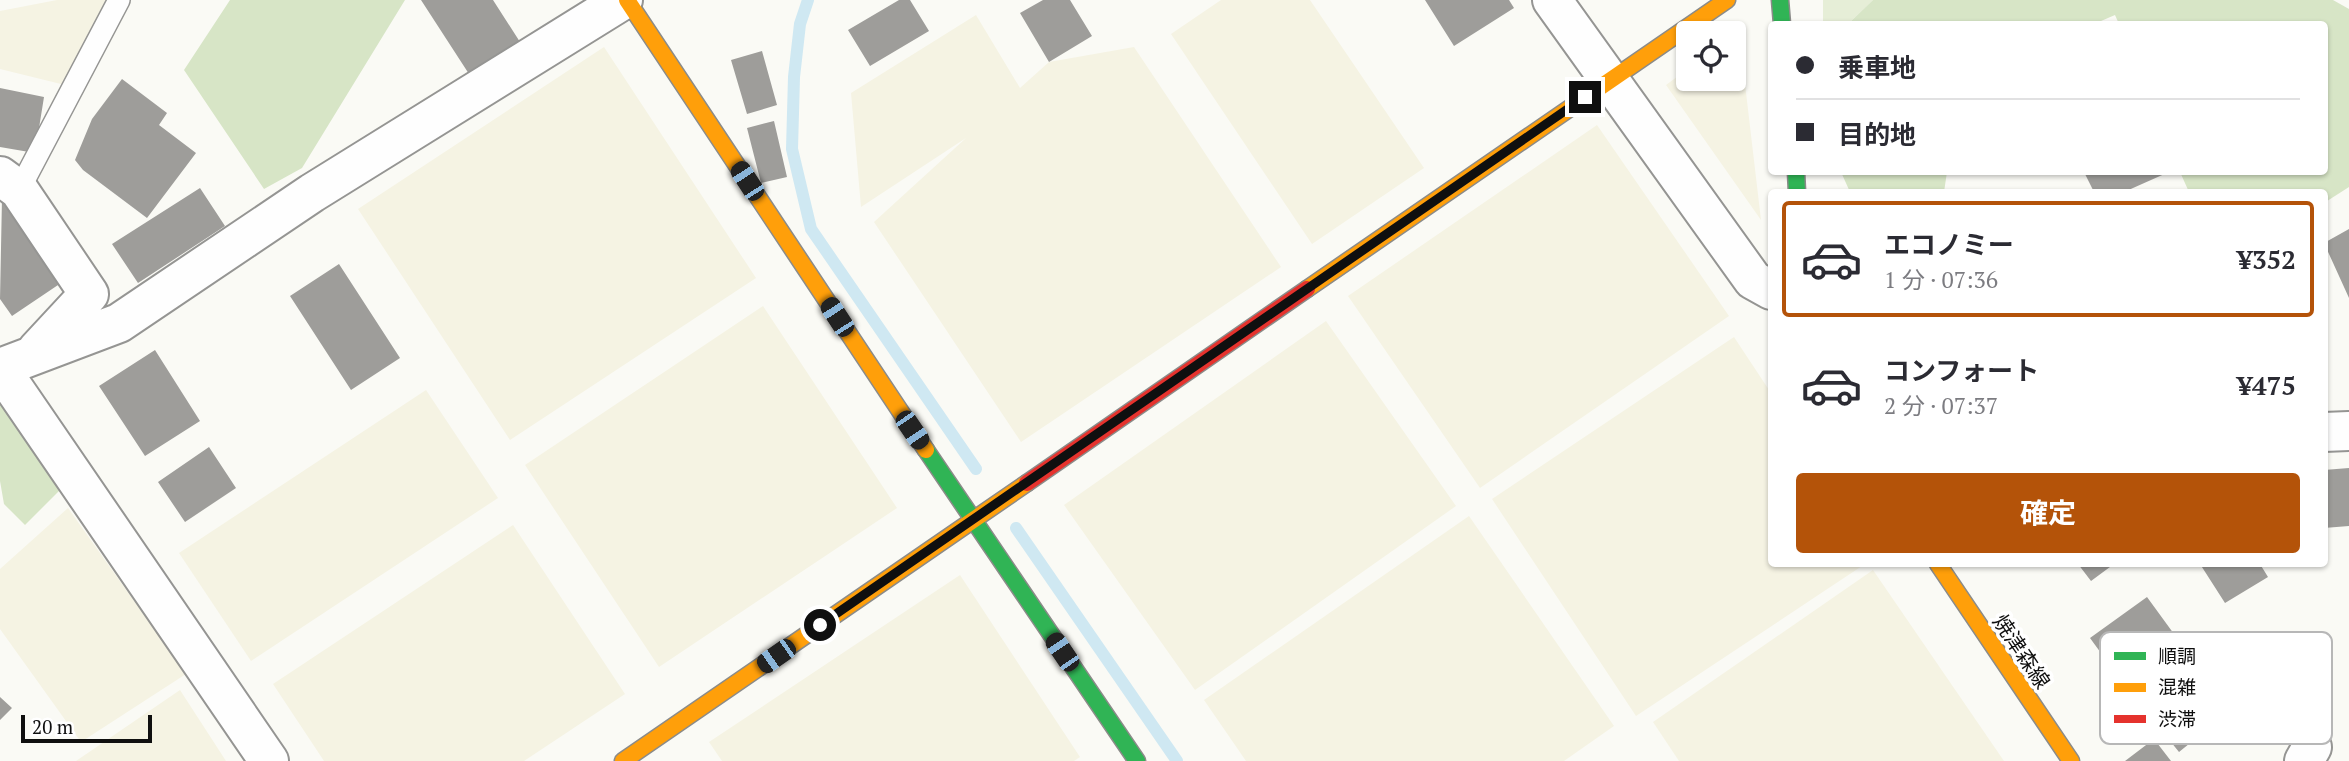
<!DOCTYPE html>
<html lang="ja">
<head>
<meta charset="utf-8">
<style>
  body { margin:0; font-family:"PT Serif","Noto Sans JP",serif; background:#f2f2f3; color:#2b2b33; height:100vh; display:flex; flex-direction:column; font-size:26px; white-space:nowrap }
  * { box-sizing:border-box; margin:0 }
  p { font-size:23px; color:#7c7c81 }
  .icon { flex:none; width:38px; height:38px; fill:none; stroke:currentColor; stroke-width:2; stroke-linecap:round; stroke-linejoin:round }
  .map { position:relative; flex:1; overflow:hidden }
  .sheet { position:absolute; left:1768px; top:189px; width:560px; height:378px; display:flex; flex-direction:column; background:#fff; border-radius:7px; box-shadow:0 2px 5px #0004 }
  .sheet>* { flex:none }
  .hud { position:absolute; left:1768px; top:21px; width:560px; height:154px; border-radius:7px; box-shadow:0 2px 5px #0004; display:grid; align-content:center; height:154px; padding:0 28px; background:#fff }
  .fabs { position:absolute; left:1676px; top:21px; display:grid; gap:14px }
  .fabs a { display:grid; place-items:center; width:70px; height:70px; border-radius:7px; background:#fff; box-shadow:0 2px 5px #0004; font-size:35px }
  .scale { position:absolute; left:21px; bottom:18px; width:131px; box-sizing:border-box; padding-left:7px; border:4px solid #0f0f0f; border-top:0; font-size:19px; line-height:24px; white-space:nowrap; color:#0f0f0f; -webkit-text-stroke:5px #fff; paint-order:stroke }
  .end { position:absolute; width:32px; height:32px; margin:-16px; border:9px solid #0f0f0f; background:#fff; box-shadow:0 0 0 4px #fff }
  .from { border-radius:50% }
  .car { position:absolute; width:21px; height:42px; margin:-21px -10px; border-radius:9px; box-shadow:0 0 5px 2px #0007; background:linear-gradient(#222 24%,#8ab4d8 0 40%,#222 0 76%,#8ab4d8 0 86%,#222 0) }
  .hud b { display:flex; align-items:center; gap:24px; height:66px; font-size:26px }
  .hud b+b { border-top:2px solid #e1e1e2 }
  .hud i { width:18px; height:18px; background:#2b2b33 }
  ul { padding:12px 0 0; list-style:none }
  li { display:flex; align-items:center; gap:21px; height:116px; margin:0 14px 10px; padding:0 14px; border:4px solid transparent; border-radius:7px }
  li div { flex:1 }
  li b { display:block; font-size:26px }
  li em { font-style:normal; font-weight:700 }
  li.current { border-color:#b45309 }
  li>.icon { width:63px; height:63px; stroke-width:1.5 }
  .primary-button { display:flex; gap:14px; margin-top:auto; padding:14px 28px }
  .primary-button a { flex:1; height:80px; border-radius:7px; background:#b45309; color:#fff; font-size:28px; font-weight:700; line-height:80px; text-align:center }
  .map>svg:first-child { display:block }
  .farmland { fill:#f5f3e3 }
  .green { fill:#e6eed7 }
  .forest { fill:#d7e5c6 }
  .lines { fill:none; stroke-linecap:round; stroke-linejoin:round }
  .stream { stroke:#cfe8f2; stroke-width:12 }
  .building { fill:#9e9d9a }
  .lane-casing { stroke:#959593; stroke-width:24 }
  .street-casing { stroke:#959593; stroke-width:42 }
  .fast-casing { stroke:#8b8b89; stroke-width:19 }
  .slow-casing { stroke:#8b8b89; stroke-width:19 }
  .jam-casing { stroke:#8b8b89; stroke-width:19 }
  .lane { stroke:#fefefe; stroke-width:21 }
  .street { stroke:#fefefe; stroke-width:38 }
  .fast { stroke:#30b455; stroke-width:16 }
  .slow { stroke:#ff9f0a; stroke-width:16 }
  .jam { stroke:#e5322d; stroke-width:16 }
  .route { stroke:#0f0f0f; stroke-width:9 }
  .labels { text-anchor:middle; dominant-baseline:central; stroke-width:7; stroke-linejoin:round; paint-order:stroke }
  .street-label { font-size:21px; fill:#0f0f0f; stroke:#fff }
  .key { fill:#fff; stroke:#b7b7b7; stroke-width:2 }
  .key-label { font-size:19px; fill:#0f0f0f }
</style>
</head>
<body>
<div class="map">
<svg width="2349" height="761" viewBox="0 0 2349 761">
  <rect width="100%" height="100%" fill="#fafaf5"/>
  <!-- farmland -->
  <path class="farmland" d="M 57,0 L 117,0 L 65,85 L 0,69 L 0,11 Z
    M 1221,0 L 1310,0 L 1424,168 L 1312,244 L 1171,34 Z
    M 976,15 L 1020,88 L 1049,62 L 1134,47 L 1281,267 L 1021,442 L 874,222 L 966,138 L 861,207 L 851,93 Z
    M 1739,33 L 1761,220 L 1666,85 L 1689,68 L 1689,79 L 1734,79 L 1734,36 Z
    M 604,47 L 756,278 L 510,440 L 358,209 Z
    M 1597,125 L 1729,316 L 1480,488 L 1348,296 Z
    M 763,306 L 897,508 L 659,667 L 525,465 Z
    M 1326,321 L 1456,506 L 1195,690 L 1064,505 Z
    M 1734,337 L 1771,393 L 1771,564 L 1865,564 L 1636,716 L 1492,499 Z
    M 426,390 L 498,498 L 251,661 L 179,553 Z
    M 68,508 L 186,674 L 81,742 L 0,629 L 0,569 Z
    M 1469,516 L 1614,726 L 1564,761 L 1246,761 L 1204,700 Z
    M 513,525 L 625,694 L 524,761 L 324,761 L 273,684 Z
    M 1873,570 L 2004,761 L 1679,761 L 1653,722 Z
    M 960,575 L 1080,757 L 1074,761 L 722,761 L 709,742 Z
    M 180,690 L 226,761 L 76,761 Z"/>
  <!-- green -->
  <path class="green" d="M 1823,0 L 1873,0 L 1848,24 L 1823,24 Z"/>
  <!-- forest -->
  <path class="forest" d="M 230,0 L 405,0 L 302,168 L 264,189 L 184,70 Z
    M 1873,0 L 2333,0 L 2349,9 L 2349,187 L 2324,203 L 2324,192 L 2189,192 L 2180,172 L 2324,172 L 2324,24 L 2119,24 L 2115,15 L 2094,24 L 1848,24 Z
    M 1841,172 L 1947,172 L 1944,192 L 1850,192 Z
    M 0,368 L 65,485 L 25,525 L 4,504 L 0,481 Z"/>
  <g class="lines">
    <!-- stream -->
    <path class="stream" d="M 808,0 L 800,24 L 794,77 L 792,149 L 811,229 L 976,469
      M 1016,528 L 1177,761"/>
  </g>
  <!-- building -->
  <path class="building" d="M 421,0 L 493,0 L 520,42 L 469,74 Z
    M 899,0 L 910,0 L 929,31 L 870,66 L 848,30 Z
    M 1043,0 L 1070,0 L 1092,36 L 1049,62 L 1020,13 Z
    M 1425,0 L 1509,0 L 1514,8 L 1454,46 Z
    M 762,51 L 777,105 L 747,114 L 731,60 Z
    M 122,79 L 167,113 L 159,125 L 196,153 L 147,218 L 83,170 L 75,160 L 92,119 Z
    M 0,88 L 44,97 L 35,153 L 0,147 Z
    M 774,121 L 787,177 L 761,183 L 747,128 Z
    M 2084,172 L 2169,172 L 2124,192 L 2094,192 Z
    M 200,188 L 225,226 L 138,283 L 112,244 Z
    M 2,198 L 61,283 L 12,316 L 0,299 Z
    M 2349,229 L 2349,298 L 2324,243 Z
    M 339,264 L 400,358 L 351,390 L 290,296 Z
    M 155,350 L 200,421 L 145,456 L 99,386 Z
    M 209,447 L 236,488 L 185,522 L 158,482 Z
    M 2349,468 L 2349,526 L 2324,528 L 2324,470 Z
    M 2078,564 L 2114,564 L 2091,581 Z
    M 2200,564 L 2260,564 L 2268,577 L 2225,603 Z
    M 2147,597 L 2182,645 L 2125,686 L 2090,638 Z
    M 2192,666 L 2200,676 L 2213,666 L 2241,702 L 2179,752 L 2142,706 Z
    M 0,697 L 12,708 L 0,720 Z
    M 2154,739 L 2171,761 L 2125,761 Z"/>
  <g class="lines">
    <defs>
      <path id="lane" d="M 19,190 L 119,0"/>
      <path id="street" d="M 1552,0 L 1753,280 L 1771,290
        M 0,176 L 19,190 L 89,294 L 37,350
        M 0,368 L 119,323 L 312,193 L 623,0
        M 0,368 L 269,761
        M 2324,432 L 2349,431
        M 2304,761 L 2312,747"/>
      <path id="fast" d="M 1780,0 L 1782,24
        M 1796,172 L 1797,192
        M 926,450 L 1137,761"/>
      <path id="slow" d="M 627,0 L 926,450
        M 1307,289 L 1727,0
        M 1938,564 L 2071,761
        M 623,761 L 1027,483"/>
      <path id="jam" d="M 1027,483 L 1307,289"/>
    </defs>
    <!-- lane casing -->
    <use href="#lane" class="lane-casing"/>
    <!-- street casing -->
    <use href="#street" class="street-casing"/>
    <!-- fast casing -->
    <use href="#fast" class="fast-casing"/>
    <!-- slow casing -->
    <use href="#slow" class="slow-casing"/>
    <!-- jam casing -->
    <use href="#jam" class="jam-casing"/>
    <!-- lane -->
    <use href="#lane" class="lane"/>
    <!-- street -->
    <use href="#street" class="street"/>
    <!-- fast -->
    <use href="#fast" class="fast"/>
    <!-- slow -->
    <use href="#slow" class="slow"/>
    <!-- jam -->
    <use href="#jam" class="jam"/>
  </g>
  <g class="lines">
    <!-- route -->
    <path class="route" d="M 820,625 L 1585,97"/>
  </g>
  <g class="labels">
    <!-- street labels -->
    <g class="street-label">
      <text transform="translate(2022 651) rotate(56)">焼津森線</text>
    </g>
  </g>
  <!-- legend -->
  <rect x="2100" y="632" width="232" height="112" rx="10" class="key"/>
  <rect x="2114" y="652" width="32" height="8" fill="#30b455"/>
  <rect x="2114" y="683" width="32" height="9" fill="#ff9f0a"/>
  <rect x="2114" y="715" width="32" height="8" fill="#e5322d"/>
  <g class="key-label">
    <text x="2158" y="663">順調</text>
    <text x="2158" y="694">混雑</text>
    <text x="2158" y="726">渋滞</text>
  </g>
</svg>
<div class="fabs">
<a><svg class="icon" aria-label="locate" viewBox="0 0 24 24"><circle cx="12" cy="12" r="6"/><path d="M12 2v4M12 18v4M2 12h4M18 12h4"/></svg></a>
</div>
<div class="scale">20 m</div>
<i class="end from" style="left:820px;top:625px"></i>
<i class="end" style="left:1585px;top:97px"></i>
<i class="car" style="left:747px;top:181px;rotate:327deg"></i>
<i class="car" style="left:837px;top:317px;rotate:327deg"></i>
<i class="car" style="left:912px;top:430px;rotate:146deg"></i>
<i class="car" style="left:1062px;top:652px;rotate:326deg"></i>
<i class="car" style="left:776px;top:656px;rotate:235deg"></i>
<div class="hud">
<b><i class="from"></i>乗車地</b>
<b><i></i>目的地</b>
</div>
<section class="sheet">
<ul>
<li class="current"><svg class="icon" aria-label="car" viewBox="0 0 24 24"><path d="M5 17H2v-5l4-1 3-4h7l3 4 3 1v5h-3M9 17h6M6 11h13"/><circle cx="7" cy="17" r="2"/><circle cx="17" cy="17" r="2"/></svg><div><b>エコノミー</b><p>1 分 · 07:36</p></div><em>¥352</em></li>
<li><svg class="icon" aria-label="car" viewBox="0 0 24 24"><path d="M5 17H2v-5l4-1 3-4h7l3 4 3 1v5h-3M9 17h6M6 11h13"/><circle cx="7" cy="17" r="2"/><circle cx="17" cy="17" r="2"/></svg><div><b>コンフォート</b><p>2 分 · 07:37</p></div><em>¥475</em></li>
</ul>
<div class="primary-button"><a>確定</a></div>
</section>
</div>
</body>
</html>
